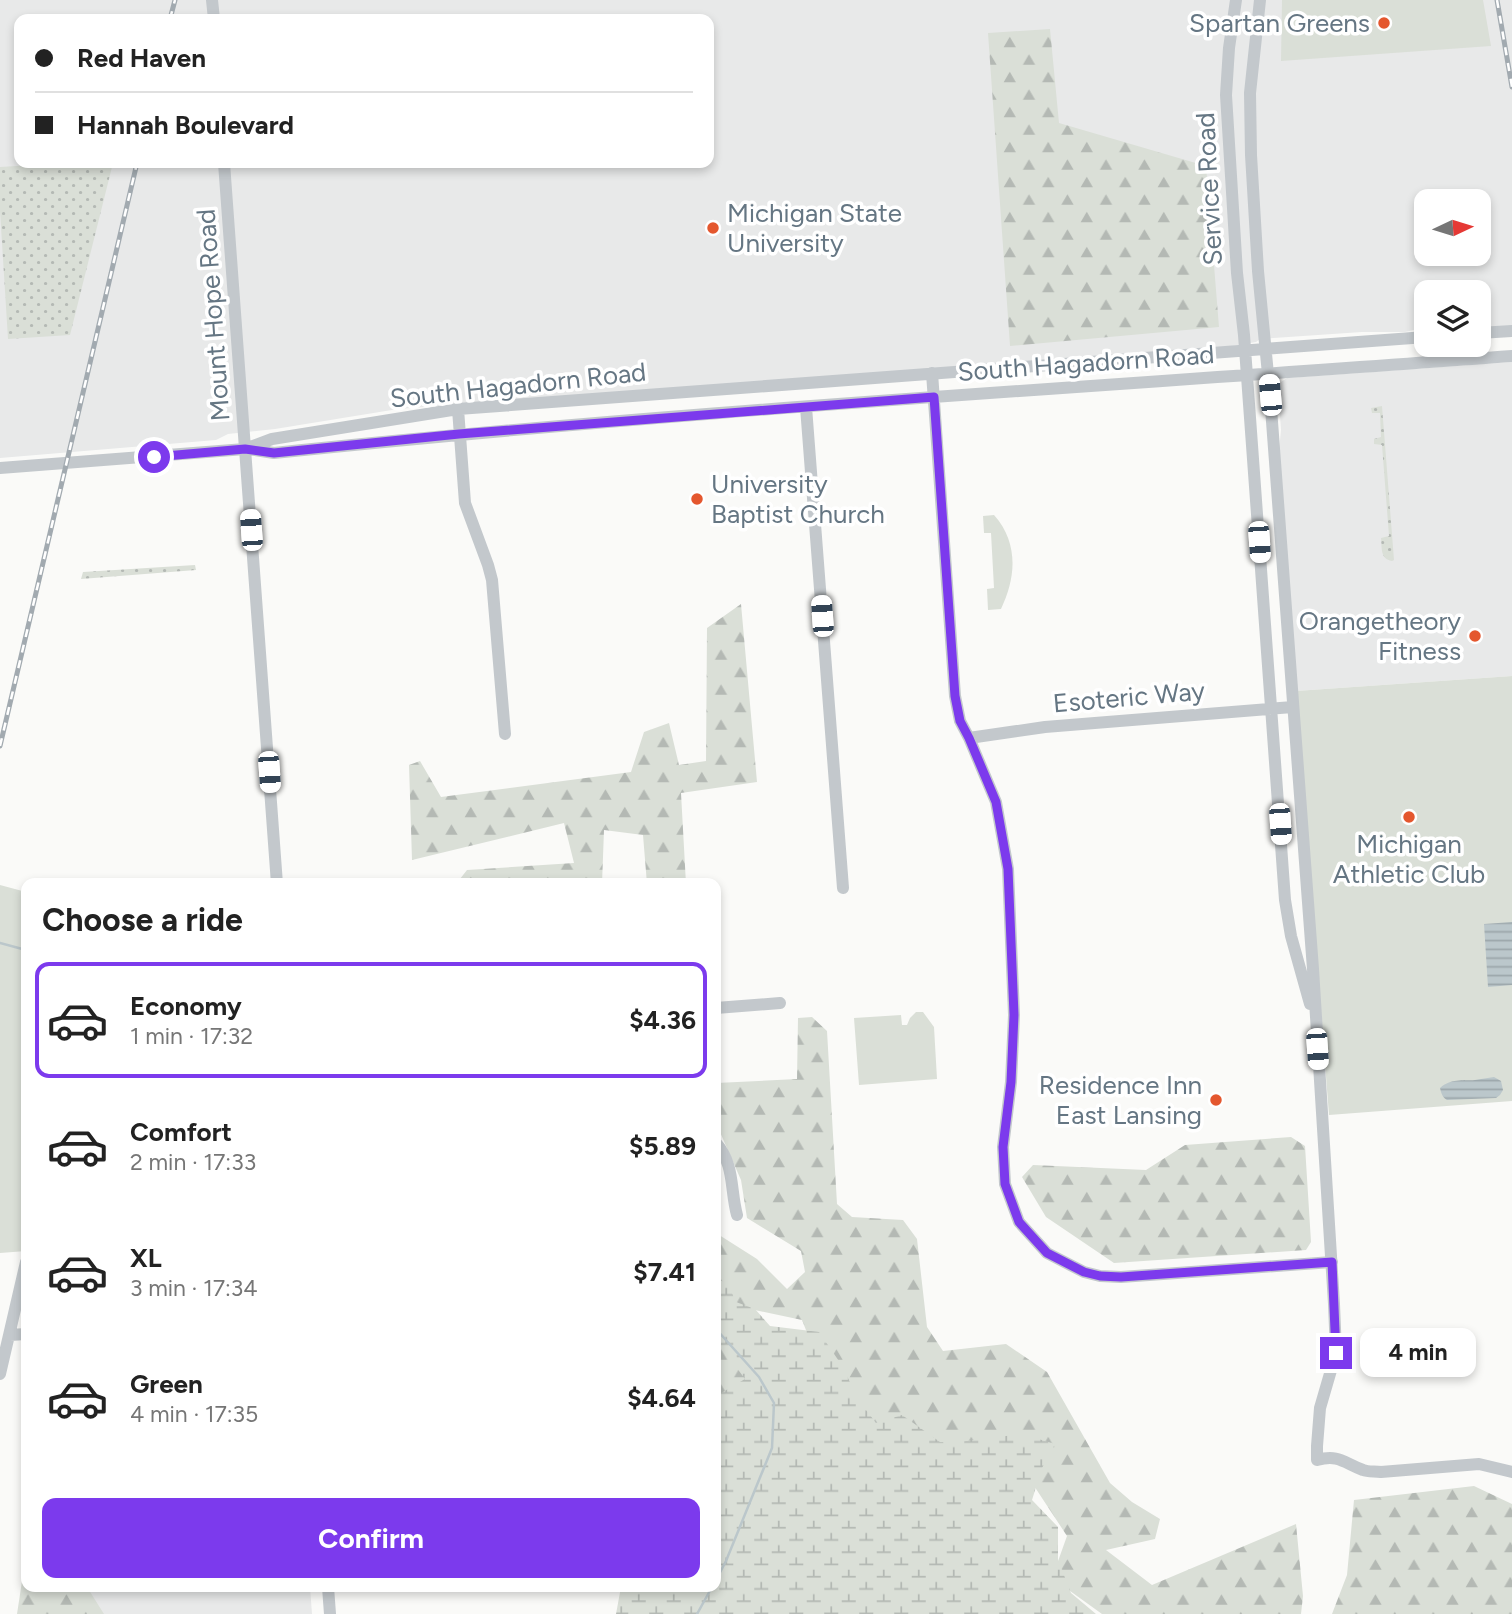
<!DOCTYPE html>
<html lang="en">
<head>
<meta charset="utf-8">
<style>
  body { margin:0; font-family:Figtree,sans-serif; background:#f2f2f2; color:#222; height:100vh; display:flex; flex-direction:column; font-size:26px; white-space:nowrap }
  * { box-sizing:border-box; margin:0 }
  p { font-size:23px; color:#767676 }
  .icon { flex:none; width:38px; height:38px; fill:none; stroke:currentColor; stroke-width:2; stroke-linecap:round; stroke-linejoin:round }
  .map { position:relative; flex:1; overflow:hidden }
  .sheet { position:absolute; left:21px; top:878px; width:700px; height:714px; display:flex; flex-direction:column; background:#fff; border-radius:14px; box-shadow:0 4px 10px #0003 }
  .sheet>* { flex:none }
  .hud { position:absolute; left:14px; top:14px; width:700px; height:154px; border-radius:14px; box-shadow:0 4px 10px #0003; display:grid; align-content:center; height:154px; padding:0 21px; background:#fff }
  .needle { width:46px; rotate:86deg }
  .buttons { position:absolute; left:1414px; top:189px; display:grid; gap:14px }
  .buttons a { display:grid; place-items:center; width:77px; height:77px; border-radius:14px; background:#fff; box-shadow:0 4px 10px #0003; font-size:35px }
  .end { position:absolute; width:32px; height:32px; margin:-16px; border:9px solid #7c3aed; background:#fff; box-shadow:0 0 0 4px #fff }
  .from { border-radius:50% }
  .bubble { position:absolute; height:49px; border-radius:14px; background:#fff; box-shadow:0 4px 10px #0003; font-size:23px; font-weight:700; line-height:49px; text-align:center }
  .car { position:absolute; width:21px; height:42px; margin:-21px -10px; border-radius:9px; box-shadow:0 0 5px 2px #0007; background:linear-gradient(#fff 24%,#345 0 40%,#fff 0 76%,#345 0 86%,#fff 0) }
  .hud b { display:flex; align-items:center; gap:24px; height:66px; font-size:26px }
  .hud b+b { border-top:2px solid #e0e0e0 }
  .hud i { width:18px; height:18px; background:#222 }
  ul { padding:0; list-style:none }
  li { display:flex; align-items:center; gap:21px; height:116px; margin:0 14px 10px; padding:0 7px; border:4px solid transparent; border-radius:14px }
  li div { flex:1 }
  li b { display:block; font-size:26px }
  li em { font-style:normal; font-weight:700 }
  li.active { border-color:#7c3aed }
  li>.icon { width:63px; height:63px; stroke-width:1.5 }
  h2 { padding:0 21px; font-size:32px; line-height:84px }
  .button { display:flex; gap:14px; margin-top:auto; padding:14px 21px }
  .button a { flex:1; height:80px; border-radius:14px; background:#7c3aed; color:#fff; font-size:28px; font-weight:700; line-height:80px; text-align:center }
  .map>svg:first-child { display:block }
  .built { fill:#e8e9e9; fill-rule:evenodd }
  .grass { fill:url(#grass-dots) }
  .forest { fill:url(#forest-firs) }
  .wetland { fill:url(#wetland-marsh) }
  .park { fill:#dadfd7 }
  .water { fill:url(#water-rules) }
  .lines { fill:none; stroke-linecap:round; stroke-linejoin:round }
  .stream { stroke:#bbc7cb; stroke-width:2.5 }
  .minor { stroke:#c3c8cc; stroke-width:12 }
  .rail-casing { stroke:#a2aab0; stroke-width:5 }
  .rail { stroke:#fff; stroke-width:2.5; stroke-dasharray:8; stroke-linecap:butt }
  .route { stroke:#7c3aed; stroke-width:9 }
  .poi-dot { fill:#e4572e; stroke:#fff; stroke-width:2.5 }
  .labels { text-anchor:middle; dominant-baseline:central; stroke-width:7; stroke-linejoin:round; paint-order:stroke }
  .poi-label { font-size:26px; fill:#657683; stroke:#fff; text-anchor:end }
  .street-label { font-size:26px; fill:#657683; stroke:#fff }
</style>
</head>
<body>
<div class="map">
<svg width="1512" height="1614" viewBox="0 0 1512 1614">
  <defs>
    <pattern id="grass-dots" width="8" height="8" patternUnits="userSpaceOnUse" patternTransform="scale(1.75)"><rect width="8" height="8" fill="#dadfd7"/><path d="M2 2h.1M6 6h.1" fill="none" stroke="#b4b9b4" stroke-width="1.8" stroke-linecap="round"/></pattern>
    <pattern id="forest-firs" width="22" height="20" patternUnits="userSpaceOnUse" patternTransform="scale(1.75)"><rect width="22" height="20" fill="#dadfd7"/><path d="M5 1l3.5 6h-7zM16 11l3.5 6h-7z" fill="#b4b9b4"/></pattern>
    <pattern id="wetland-marsh" width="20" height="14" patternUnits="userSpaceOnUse" patternTransform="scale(1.75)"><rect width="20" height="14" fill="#dadfd7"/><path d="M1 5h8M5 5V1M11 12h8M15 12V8" fill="none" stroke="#b4b9b4"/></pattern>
    <pattern id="water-rules" width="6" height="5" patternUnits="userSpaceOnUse" patternTransform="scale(1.75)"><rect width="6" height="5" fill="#bbc7cb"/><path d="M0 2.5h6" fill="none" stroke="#9ca6aa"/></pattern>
  </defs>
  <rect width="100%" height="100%" fill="#fafaf8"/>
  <!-- built -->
  <path class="built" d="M 0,0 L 1512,0 L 1512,326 L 1479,329 L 1479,292 L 1426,292 L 1426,327 L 1405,332 L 1362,332 L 1260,339 L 1256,342 L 1232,346 L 398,409 L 275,429 L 228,434 L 216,440 L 0,458 ZM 19,19 L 709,19 L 709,163 L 19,163 ZM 1426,201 L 1479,201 L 1479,254 L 1426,254 Z
    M 1512,362 L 1512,676 L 1296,691 L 1279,450 L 1281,430 L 1278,387 L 1281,382 L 1287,378 Z
    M 26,1587 L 310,1587 L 312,1614 L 22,1614 Z"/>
  <!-- grass -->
  <path class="grass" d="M 65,163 L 113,163 L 70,335 L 8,339 L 0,211 L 0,167 Z
    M 1382,406 L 1394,560 L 1392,561 C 1380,559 1382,548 1381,538 L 1389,536 L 1382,445 L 1374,444 L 1374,439 L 1381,437 L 1380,413 L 1372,413 L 1371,408 Z
    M 195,565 L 196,570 L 81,579 L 83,572 Z"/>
  <!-- forest -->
  <path class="forest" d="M 1050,29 L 1059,123 L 1206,166 L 1219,327 L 1010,346 L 988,33 Z
    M 741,604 L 757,782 L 681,793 L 686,884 L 647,884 L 643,835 L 604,830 L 602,884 L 456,884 L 467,870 L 574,863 L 564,823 L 412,860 L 409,765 L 420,761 L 441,797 L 631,772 L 644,732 L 669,723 L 679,765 L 706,761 L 707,628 Z
    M 812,1017 L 827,1031 L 837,1204 L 852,1217 L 903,1220 L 917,1239 L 927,1327 L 943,1351 L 1006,1344 L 1047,1372 L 1110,1483 L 1132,1502 L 1160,1519 L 1155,1539 L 1106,1550 L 1152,1585 L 1296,1524 L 1303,1596 L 1301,1614 L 1102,1614 L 1052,1578 L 1067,1536 L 1011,1451 L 716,1448 L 716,1341 L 759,1381 L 836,1406 L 802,1320 L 726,1304 L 716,1294 L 716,1233 L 757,1259 L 787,1289 L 805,1272 L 801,1251 L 747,1218 L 741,1180 L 716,1123 L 716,1083 L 797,1079 L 798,1018 Z
    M 1291,1137 L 1305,1146 L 1311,1242 L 1306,1250 L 1114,1263 L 1046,1217 L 1022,1177 L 1033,1165 L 1146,1170 L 1185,1145 Z
    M 1474,1486 L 1512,1504 L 1512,1614 L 1332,1614 L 1347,1575 L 1354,1500 Z
    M 26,1555 L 26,1587 L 87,1587 L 104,1614 L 17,1614 Z"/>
  <!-- wetland -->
  <path class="wetland" d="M 716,1280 L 727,1282 L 736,1302 L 755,1309 L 770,1326 L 819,1332 L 843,1367 L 857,1398 L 876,1423 L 902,1415 L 940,1442 L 958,1442 L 1022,1434 L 1055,1444 L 1042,1468 L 1032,1500 L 1058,1527 L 1058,1560 L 1071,1593 L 1096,1614 L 616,1614 L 621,1587 L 716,1587 L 716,1396 L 745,1379 L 716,1340 Z"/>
  <!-- park -->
  <path class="park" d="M 1282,0 L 1483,0 L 1491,46 L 1281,61 Z
    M 994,515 C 1019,543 1016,578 1001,609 L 988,610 L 987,589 L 994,588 L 991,533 L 984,533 L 983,516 Z
    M 1512,676 L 1512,1101 L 1329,1115 L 1296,691 Z
    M 0,885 L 26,892 L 26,1251 L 0,1253 Z
    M 916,1012 L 923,1012 L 934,1027 L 937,1079 L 859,1085 L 854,1018 L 901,1015 L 902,1025 L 907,1025 L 910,1018 Z"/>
  <!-- water -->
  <path class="water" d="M 1512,922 L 1512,985 L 1488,987 L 1484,924 Z
    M 1494,1077 L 1501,1081 L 1503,1090 L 1500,1095 L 1496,1098 L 1447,1100 C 1443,1098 1441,1093 1440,1088 C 1451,1078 1462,1081 1475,1080 C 1481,1079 1488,1078 1494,1077 Z"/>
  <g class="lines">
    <!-- stream -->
    <path class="stream" d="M 0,943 L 26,950
      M 716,1329 L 759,1377 L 774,1403 L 772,1448 L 726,1561 L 716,1580
      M 697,1614 L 712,1587"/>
    <!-- minor -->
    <path class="minor" d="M 212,0 L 214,19
      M 1236,0 L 1229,48 L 1226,95 L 1237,273 L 1244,335 L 1285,900 L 1291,936 L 1310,1004
      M 1260,0 L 1250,93 L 1251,155 L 1258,271 L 1270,395 L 1313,969 L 1334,1304 L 1336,1353 L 1320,1408 L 1317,1446 L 1317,1460 C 1339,1454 1344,1463 1363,1470 C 1368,1472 1375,1471 1381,1472 L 1479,1464 L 1512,1472
      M 224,163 L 277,884
      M 1479,333 L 1512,331
      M 932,373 L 955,696 L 960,721 L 969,738 L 996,802 L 1008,869 L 1014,1015 L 1011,1082 L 1003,1147 L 1005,1184 L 1019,1222 L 1047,1253 L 1084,1272 L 1100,1276 L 1121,1277 L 1332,1262
      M 806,407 L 843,888
      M 458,409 L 465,503 L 488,565 L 492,580 L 505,734
      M 249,449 L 274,453 C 686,410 1099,387 1512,356
      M 0,468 L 245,449 L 272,439 L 458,409 L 1426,337
      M 969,738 L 1045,727 L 1293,707
      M 716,1008 L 780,1003
      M 716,1143 C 735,1165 730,1189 737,1215
      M 10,1335 L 26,1334
      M 0,1374 L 26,1262
      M 328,1587 L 330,1614"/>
    <defs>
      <path id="rail" d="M 1497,0 L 1512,87
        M 170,19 L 175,0
        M 0,746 L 137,163"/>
    </defs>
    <!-- rail casing -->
    <use href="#rail" class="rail-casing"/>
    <!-- rail -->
    <use href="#rail" class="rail"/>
  </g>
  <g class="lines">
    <!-- route -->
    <path class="route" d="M 154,457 L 245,449 L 274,453 L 459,434 L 934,397 L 955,696 L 960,721 L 969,738 L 996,802 L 1008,869 L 1014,1015 L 1011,1082 L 1003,1147 L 1005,1184 L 1019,1222 L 1047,1253 L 1084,1272 L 1100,1276 L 1121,1277 L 1332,1262 L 1336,1353"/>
  </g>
  <!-- markers -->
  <g class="poi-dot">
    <circle cx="1384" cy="23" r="7"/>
    <circle cx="713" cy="228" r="7"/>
    <circle cx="697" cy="499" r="7"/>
    <circle cx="1475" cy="636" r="7"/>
    <circle cx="1409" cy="817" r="7"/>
    <circle cx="1216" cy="1100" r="7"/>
  </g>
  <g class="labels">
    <!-- poi labels -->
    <g class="poi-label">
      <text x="1370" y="23">Spartan Greens</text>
      <text x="727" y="213" text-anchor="start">Michigan State<tspan x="727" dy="30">University</tspan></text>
      <text x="711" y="484" text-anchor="start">University<tspan x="711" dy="30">Baptist Church</tspan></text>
      <text x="1461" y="621">Orangetheory<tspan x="1461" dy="30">Fitness</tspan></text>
      <text x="1409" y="844" text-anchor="middle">Michigan<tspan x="1409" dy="30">Athletic Club</tspan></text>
      <text x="1202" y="1085">Residence Inn<tspan x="1202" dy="30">East Lansing</tspan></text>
    </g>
    <!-- street labels -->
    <g class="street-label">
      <text transform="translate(1209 189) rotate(-93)">Service Road</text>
      <text transform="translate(213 315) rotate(-94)">Mount Hope Road</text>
      <text transform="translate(1086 363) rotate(-4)">South Hagadorn Road</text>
      <text transform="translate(518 385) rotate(-6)">South Hagadorn Road</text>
      <text transform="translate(1129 697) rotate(-5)">Esoteric Way</text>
    </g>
  </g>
</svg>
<div class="buttons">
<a><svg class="needle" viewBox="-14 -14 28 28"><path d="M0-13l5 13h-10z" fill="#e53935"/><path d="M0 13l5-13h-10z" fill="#767676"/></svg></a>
<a><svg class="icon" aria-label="layers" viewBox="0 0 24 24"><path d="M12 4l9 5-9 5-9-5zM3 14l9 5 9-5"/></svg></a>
</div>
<i class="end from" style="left:154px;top:457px"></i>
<i class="end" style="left:1336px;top:1353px"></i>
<div class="bubble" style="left:1360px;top:1328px;width:116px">4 min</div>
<i class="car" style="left:1270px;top:395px;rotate:355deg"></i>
<i class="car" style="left:251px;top:530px;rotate:356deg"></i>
<i class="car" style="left:1259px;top:542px;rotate:176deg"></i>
<i class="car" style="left:822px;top:616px;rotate:356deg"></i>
<i class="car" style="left:269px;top:772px;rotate:176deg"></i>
<i class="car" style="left:1280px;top:824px;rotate:176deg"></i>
<i class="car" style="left:1317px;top:1049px;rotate:176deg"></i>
<div class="hud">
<b><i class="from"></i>Red Haven</b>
<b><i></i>Hannah Boulevard</b>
</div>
<section class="sheet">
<h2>Choose a ride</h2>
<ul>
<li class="active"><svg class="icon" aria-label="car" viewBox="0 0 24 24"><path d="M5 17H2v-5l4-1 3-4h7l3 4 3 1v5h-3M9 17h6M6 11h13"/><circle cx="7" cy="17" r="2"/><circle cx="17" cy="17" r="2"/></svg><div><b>Economy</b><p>1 min · 17:32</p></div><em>$4.36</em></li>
<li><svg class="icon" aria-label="car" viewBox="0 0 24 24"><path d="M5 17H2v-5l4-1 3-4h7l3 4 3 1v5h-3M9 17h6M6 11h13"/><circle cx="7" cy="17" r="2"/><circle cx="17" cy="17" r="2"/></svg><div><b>Comfort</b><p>2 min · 17:33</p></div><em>$5.89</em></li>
<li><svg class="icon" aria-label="car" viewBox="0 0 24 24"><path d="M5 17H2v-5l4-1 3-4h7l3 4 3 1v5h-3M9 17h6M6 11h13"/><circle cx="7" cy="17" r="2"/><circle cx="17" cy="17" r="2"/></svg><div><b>XL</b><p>3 min · 17:34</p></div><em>$7.41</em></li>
<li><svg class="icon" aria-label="car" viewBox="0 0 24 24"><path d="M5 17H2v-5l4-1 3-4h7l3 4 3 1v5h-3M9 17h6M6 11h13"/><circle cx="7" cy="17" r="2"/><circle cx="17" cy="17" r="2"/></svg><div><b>Green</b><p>4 min · 17:35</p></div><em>$4.64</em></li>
</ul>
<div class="button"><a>Confirm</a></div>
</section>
</div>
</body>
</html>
